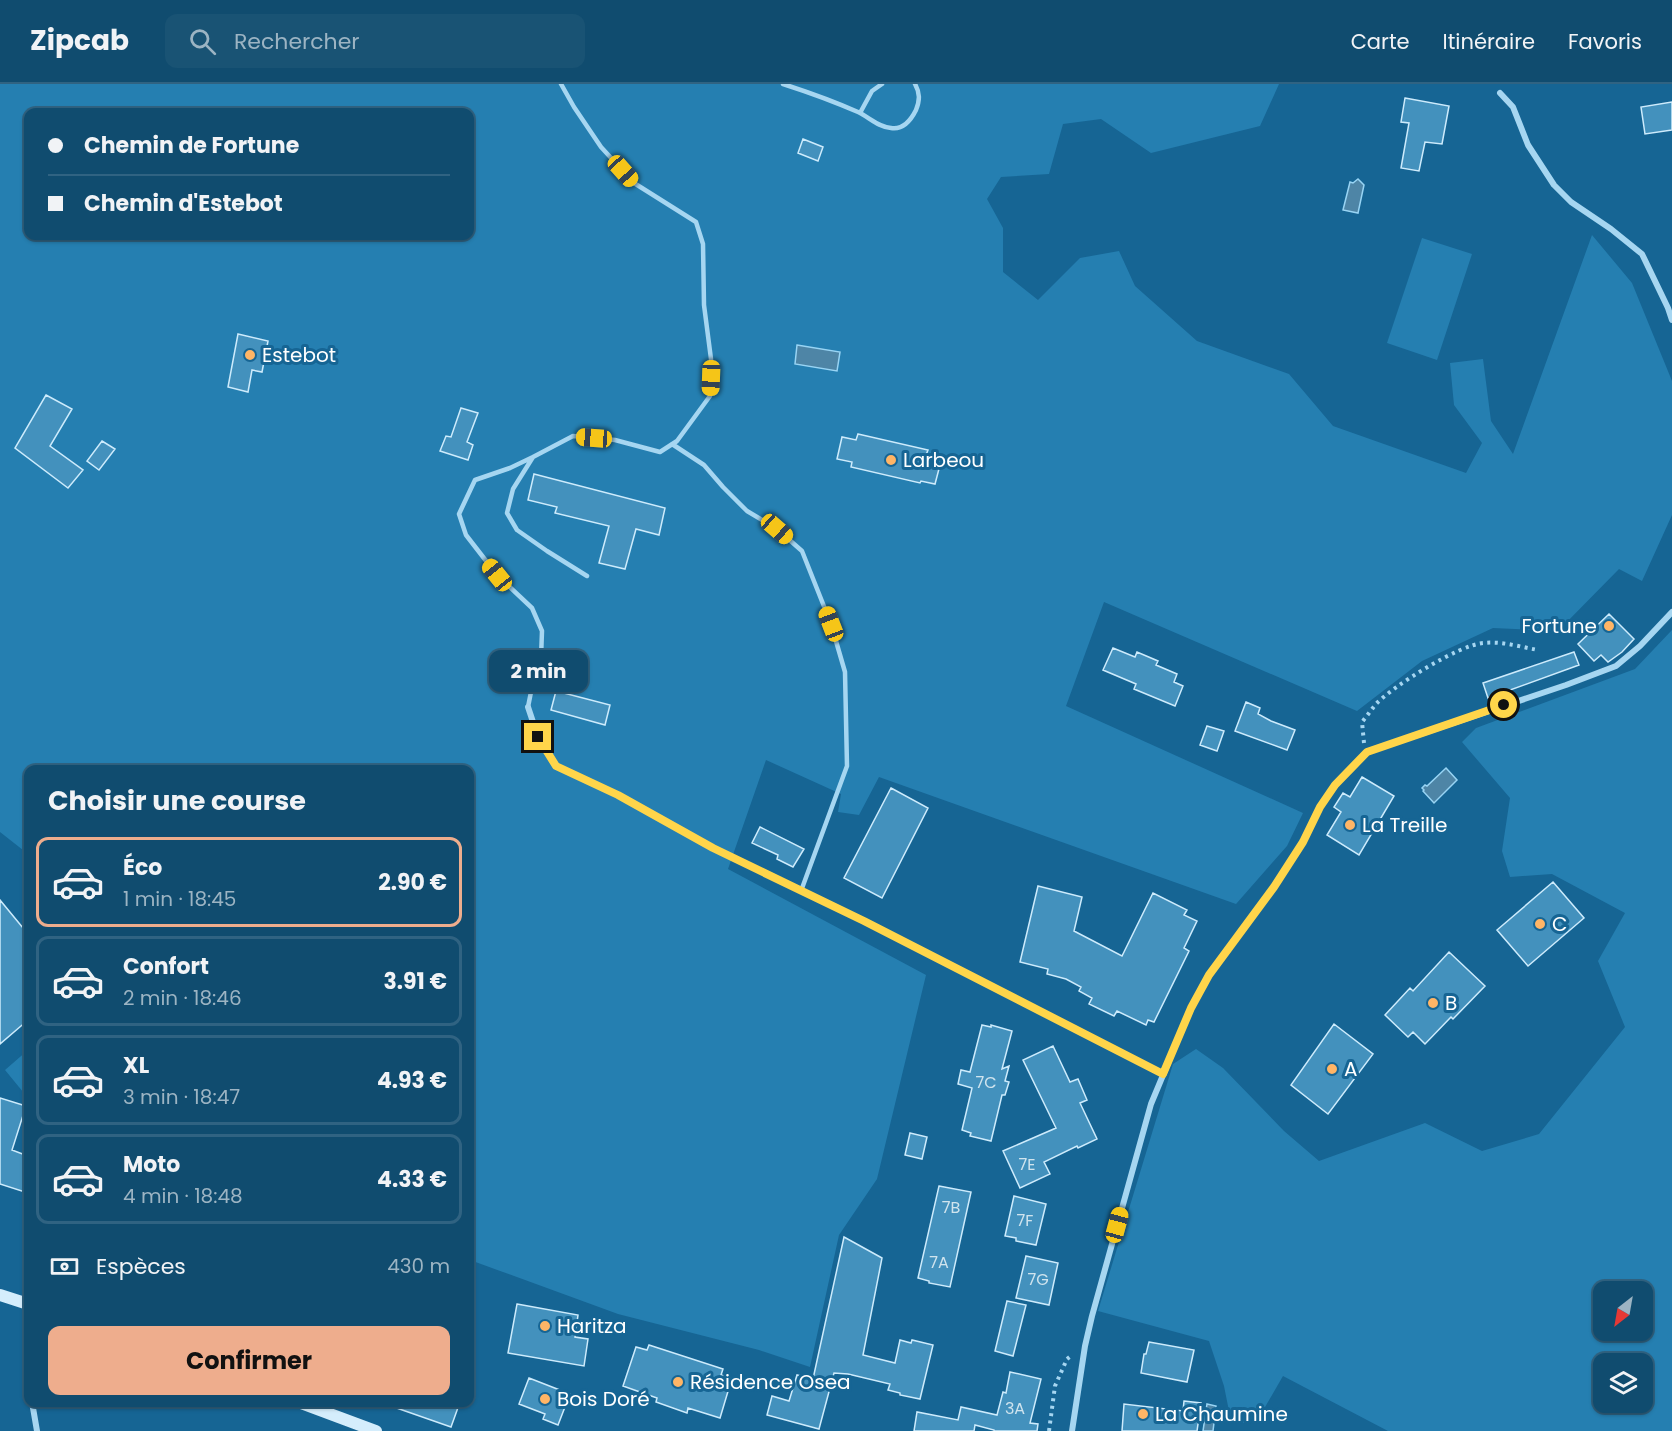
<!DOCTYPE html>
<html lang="fr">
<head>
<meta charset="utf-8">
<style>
  body { margin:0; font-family:Poppins,sans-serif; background:#195374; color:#f1f3f6; height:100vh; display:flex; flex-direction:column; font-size:22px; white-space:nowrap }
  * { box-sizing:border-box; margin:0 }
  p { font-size:20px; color:#9cb4c3 }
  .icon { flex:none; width:33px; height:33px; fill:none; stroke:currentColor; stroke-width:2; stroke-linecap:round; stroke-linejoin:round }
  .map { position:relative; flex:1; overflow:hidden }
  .sheet { position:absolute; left:24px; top:681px; width:450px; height:642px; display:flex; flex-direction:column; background:#104c6f; border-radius:12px; box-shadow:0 2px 4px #0004,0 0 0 2px #306382 }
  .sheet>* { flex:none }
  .banner { position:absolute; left:24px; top:24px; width:450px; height:132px; border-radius:12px; box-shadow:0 2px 4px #0004,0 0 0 2px #306382; display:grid; align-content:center; height:132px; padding:0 24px; background:#104c6f }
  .needle { width:39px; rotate:211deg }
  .controls { position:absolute; left:1593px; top:1197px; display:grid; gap:12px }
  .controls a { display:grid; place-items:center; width:60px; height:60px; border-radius:12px; background:#104c6f; box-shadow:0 2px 4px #0004,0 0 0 2px #306382; font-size:30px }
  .end { position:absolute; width:27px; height:27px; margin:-14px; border:8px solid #ffd54a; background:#111; box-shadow:0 0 0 3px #111 }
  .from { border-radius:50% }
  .bubble { position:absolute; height:42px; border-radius:12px; background:#104c6f; box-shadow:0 2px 4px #0004,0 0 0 2px #306382; font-size:20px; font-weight:700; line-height:42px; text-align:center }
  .car { position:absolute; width:18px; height:36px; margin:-18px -9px; border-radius:8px; box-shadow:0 0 4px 2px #0007; background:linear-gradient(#f5c518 24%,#345 0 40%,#f5c518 0 76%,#345 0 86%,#f5c518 0) }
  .banner b { display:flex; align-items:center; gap:21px; height:57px; font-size:22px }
  .banner b+b { border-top:2px solid #306382 }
  .banner i { width:15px; height:15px; background:#f1f3f6 }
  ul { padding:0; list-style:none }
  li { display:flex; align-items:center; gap:18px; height:90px; margin:0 12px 9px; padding:0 12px; border:3px solid #306382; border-radius:12px }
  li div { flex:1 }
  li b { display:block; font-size:22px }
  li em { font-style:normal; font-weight:700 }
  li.active { border-color:#eead8d }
  li>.icon { width:54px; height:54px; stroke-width:1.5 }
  h2 { padding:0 24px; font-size:27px; line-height:72px }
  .pay { display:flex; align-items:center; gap:15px; height:66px; padding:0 24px; font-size:22px }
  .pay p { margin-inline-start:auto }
  .primary-button { display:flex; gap:12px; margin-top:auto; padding:12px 24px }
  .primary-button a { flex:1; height:69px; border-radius:12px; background:#eead8d; color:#111; font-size:24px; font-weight:700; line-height:69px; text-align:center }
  header { display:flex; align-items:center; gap:36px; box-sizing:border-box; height:84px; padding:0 30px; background:#104c6f; border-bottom:2px solid #306382 }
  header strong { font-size:28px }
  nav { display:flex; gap:33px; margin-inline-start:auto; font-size:21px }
  .search { width:420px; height:54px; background:#195374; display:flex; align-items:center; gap:15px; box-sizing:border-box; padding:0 21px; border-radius:12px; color:#9cb4c3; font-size:22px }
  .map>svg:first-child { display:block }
  .green { fill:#257fb1; fill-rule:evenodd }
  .water { fill:#4e85a6; stroke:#98d4f4; stroke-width:1.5 }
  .building { fill:#4391bd; stroke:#cdebfc; stroke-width:1.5 }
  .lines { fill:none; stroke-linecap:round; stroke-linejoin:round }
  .path { stroke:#a6d6f1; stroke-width:4; stroke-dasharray:3 4.5; stroke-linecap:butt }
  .lane { stroke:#a6d6f1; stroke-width:4.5 }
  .street { stroke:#a6d6f1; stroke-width:6 }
  .secondary { stroke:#d4edfc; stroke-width:12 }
  .route { stroke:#ffd54a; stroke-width:8 }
  .poi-dot { fill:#ffb566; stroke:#166594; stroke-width:2 }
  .labels { text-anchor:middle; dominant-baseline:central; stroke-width:6; stroke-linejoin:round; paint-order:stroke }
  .number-label { font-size:16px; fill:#d0e4ee }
  .poi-label { font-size:20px; fill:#fff; stroke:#166594; text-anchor:start }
</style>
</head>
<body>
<header>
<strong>Zipcab</strong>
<div class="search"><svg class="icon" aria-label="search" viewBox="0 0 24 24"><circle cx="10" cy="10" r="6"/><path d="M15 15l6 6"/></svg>Rechercher</div>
<nav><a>Carte</a><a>Itinéraire</a><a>Favoris</a></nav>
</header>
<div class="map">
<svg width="1672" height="1347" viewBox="0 0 1672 1347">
  <rect width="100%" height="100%" fill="#166594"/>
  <!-- green -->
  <path class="green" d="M 0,0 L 1279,0 L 1260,42 L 1151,69 L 1101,35 L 1063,40 L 1049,90 L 1001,93 L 987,115 L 1003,144 L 1003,188 L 1038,216 L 1080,174 L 1119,167 L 1135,202 L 1197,257 L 1289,290 L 1333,342 L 1466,389 L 1482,359 L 1454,321 L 1450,279 L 1483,275 L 1491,337 L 1513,370 L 1592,151 L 1632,199 L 1672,297 L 1672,431 L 1642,497 L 1619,485 L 1558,547 L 1493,544 L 1422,577 L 1357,627 L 1104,518 L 1066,622 L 1303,729 L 1287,762 L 1236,820 L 879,693 L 859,731 L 838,728 L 841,710 L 766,676 L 728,785 L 926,891 L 877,1095 L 839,1151 L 810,1283 L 759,1266 L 618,1230 L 470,1176 L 470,686 L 28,686 L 28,770 L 0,748 ZM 28,28 L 470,28 L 470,152 L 28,152 Z
    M 1422,154 L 1472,170 L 1437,276 L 1387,259 Z
    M 1672,546 L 1672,1347 L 1388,1347 L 1283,1292 L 1261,1330 L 1244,1339 L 1230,1332 L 1224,1302 L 1209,1257 L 1098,1227 L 1173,980 L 1196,965 L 1223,984 L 1284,1047 L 1319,1077 L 1425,1039 L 1482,1067 L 1539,1050 L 1625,943 L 1598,877 L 1625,829 L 1552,790 L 1510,793 L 1502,767 L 1510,714 L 1462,658 L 1476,644 L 1635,585 ZM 1604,1208 L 1642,1208 L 1642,1246 L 1604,1246 ZM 1604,1280 L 1642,1280 L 1642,1318 L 1604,1318 Z
    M 28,966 L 28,1014 L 5,986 Z"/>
  <!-- water -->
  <path class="water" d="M 1358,95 L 1364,101 L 1358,129 L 1343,126 L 1350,98 L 1353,99 Z
    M 797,261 L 840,268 L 837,287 L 795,280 Z
    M 1446,684 L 1457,696 L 1434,719 L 1423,707 L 1424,706 L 1422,704 L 1425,701 L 1427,702 Z
    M 1207,1320 L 1216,1322 L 1213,1347 L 1203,1347 Z"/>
  <!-- building -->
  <path class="building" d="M 1405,14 L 1449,22 L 1442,60 L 1425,58 L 1419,87 L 1401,84 L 1409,39 L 1401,38 Z
    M 1672,18 L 1672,46 L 1645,50 L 1641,23 Z
    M 803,55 L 823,63 L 818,77 L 798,69 Z
    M 238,250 L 268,257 L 262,288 L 252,286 L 248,308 L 228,303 Z
    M 46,311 L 72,325 L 50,362 L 83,386 L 68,404 L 15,364 Z
    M 461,324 L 478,329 L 467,358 L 473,361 L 468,376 L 440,367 L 446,352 L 451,353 Z
    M 858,350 L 928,366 L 926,371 L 938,374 L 936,380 L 940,381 L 935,400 L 921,397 L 920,399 L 851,383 L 852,378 L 837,375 L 842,353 L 856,356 Z
    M 102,357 L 115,365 L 99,386 L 87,377 Z
    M 534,390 L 665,424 L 659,451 L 636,445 L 625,485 L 599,479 L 609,442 L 555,429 L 557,423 L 528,416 Z
    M 1609,530 L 1634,555 L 1622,568 L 1608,578 L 1601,571 L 1594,577 L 1578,560 Z
    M 1113,564 L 1135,573 L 1137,568 L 1158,577 L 1156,581 L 1177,590 L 1174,598 L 1183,602 L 1175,622 L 1134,605 L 1136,600 L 1103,586 Z
    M 1574,568 L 1579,581 L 1488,614 L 1483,599 Z
    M 556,607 L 610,621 L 605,641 L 551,626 Z
    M 1246,618 L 1260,624 L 1258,630 L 1271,637 L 1295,646 L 1287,666 L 1235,647 Z
    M 1207,642 L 1224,647 L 1217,667 L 1200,661 Z
    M 1362,693 L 1394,712 L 1359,771 L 1327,751 L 1341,728 L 1334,723 L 1343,709 L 1350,713 Z
    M 891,704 L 928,724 L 882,814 L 844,794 Z
    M 760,743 L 804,765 L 793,783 L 777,775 L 778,771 L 752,759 Z
    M 1553,798 L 1584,834 L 1528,882 L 1497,846 Z
    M 1038,802 L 1082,813 L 1074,847 L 1122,872 L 1153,809 L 1187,826 L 1184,831 L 1197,837 L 1184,864 L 1189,867 L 1154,938 L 1148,936 L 1146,941 L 1117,927 L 1114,932 L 1089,920 L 1092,914 L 1079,907 L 1081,903 L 1066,895 L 1047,890 L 1048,885 L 1020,878 Z
    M 0,816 L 28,850 L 28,936 L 0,960 Z
    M 1449,868 L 1485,902 L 1453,935 L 1451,933 L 1425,960 L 1413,948 L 1408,953 L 1385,931 L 1410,904 L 1413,907 Z
    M 1334,940 L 1373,970 L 1328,1030 L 1291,1001 Z
    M 982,941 L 991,943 L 991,941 L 1012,947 L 1002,985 L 1009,982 L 1005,997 L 1009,998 L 1005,1011 L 1002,1011 L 991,1057 L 970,1052 L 971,1049 L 962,1046 L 972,1004 L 958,1000 L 961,986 L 970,988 Z
    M 1053,962 L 1070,998 L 1078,995 L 1087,1016 L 1080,1019 L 1097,1055 L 1078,1064 L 1077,1062 L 1044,1078 L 1050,1090 L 1020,1104 L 1003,1067 L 1056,1044 L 1023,976 Z
    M 0,1014 L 26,1022 L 12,1066 L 28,1072 L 28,1109 L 0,1100 Z
    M 910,1049 L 927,1053 L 922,1075 L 905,1071 Z
    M 939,1102 L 971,1108 L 950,1203 L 929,1199 L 929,1197 L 918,1194 Z
    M 1014,1112 L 1046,1120 L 1036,1161 L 1016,1157 L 1016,1154 L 1005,1152 Z
    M 844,1153 L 882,1174 L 863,1271 L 895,1279 L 900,1256 L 911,1259 L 912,1256 L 933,1261 L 920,1315 L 900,1311 L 900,1309 L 888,1306 L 890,1300 L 848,1290 L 834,1289 L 819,1345 L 767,1331 L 772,1312 L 789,1317 L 797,1291 L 813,1295 Z
    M 1026,1172 L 1058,1179 L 1049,1221 L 1016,1214 Z
    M 1007,1217 L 1026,1221 L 1013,1272 L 995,1267 Z
    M 517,1220 L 578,1231 L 575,1253 L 588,1255 L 584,1282 L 508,1269 Z
    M 1149,1258 L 1194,1266 L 1187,1298 L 1141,1289 L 1144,1270 L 1146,1270 Z
    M 649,1261 L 723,1285 L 721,1291 L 732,1294 L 720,1334 L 688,1324 L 687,1329 L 656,1318 L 657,1314 L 623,1302 L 636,1263 L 647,1266 Z
    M 1010,1288 L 1041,1295 L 1030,1339 L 1038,1340 L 1037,1347 L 994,1347 L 994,1346 L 975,1341 L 974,1347 L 914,1347 L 917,1328 L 958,1336 L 961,1323 L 997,1331 L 1003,1308 L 1006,1309 Z
    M 529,1294 L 570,1310 L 558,1341 L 543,1335 L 545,1330 L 519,1320 Z
    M 1184,1317 L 1201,1319 L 1197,1347 L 1122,1347 L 1124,1320 L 1183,1327 Z
    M 389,1318 L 460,1318 L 451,1343 L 388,1321 Z"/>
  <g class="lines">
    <!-- path -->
    <path class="path" d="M 1364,659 L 1362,638 C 1367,632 1371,626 1376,620 C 1393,602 1460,560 1484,559 C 1502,557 1521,563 1538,566
      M 1049,1347 L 1055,1302 L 1067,1275 L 1072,1271"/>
    <!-- lane -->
    <path class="lane" d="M 561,0 L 574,23 L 601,63 L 634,99 L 696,138 L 703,160 L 704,221 L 711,275 L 710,312 L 677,357 L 660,368 L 615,356 L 573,352 L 533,373 L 513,405 L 507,429 L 517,446 L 547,467 L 587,492
      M 783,0 C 808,8 833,17 858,28 C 869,33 878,43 891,44 C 903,46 911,36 916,26 C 920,16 920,9 915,0
      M 860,29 L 872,7 L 882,0
      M 672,360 L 704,381 L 723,403 L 747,427 L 777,445 L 802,467 L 831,540 L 845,588 L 847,682 L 801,807
      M 528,623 L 533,598 L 541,574 L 542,547 L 532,524 L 497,491 L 466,451 L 459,430 L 475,396 L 510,384 L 533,373"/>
    <!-- street -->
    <path class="street" d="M 1500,9 L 1513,23 L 1528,61 L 1554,101 L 1571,118 L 1611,145 L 1642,170 L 1668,224 L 1672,236
      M 528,623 L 538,653 L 556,682 L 618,711 L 713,764 L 864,837 L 1163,990
      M 28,1258 L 26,1269 L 28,1296
      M 32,1318 L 37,1347
      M 1072,1347 L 1085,1262 L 1092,1232 L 1151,1020 L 1191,924 L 1209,891 L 1274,803 L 1303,758 L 1320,723 L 1335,701 L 1367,668 L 1566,601 L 1616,582 L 1640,562 L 1672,528"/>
    <!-- secondary -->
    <path class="secondary" d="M 0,1211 L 28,1220
      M 298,1318 L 376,1347"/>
  </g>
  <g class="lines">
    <!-- route -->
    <path class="route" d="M 538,653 L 556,682 L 618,711 L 713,764 L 864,837 L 1163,990 L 1191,924 L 1209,891 L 1274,803 L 1303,758 L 1320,723 L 1335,701 L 1367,668 L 1504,621"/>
  </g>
  <!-- markers -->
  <g class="poi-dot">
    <circle cx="250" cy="271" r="6"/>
    <circle cx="891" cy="376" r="6"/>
    <circle cx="1609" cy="542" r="6"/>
    <circle cx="1350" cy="741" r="6"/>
    <circle cx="1540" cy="840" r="6"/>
    <circle cx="1433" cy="919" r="6"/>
    <circle cx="1332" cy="985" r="6"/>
    <circle cx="545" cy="1242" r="6"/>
    <circle cx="678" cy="1298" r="6"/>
    <circle cx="545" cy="1315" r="6"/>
    <circle cx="1143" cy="1330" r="6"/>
  </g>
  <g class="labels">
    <!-- number labels -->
    <g class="number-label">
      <text x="986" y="998">7C</text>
      <text x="1027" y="1080">7E</text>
      <text x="951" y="1123">7B</text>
      <text x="1025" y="1136">7F</text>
      <text x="939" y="1178">7A</text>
      <text x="1038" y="1195">7G</text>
      <text x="1015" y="1324">3A</text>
    </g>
    <!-- poi labels -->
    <g class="poi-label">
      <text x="262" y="271">Estebot</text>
      <text x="903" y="376">Larbeou</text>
      <text x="1597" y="542" text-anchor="end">Fortune</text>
      <text x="1362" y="741">La Treille</text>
      <text x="1552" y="840">C</text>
      <text x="1445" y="919">B</text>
      <text x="1344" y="985">A</text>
      <text x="557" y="1242">Haritza</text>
      <text x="690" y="1298">Résidence Osea</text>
      <text x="557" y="1315">Bois Doré</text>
      <text x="1155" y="1330">La Chaumine</text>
    </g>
  </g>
</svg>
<div class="controls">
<a><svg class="needle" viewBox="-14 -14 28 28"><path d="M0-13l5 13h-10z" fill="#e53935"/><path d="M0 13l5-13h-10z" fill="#9cb4c3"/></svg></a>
<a><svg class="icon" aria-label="layers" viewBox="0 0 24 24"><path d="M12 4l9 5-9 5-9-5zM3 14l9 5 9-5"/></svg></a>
</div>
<i class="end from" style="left:1504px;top:621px"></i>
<i class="end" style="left:538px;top:653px"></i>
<div class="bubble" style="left:489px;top:566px;width:99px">2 min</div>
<i class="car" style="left:623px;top:87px;rotate:138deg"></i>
<i class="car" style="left:711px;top:294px;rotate:182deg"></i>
<i class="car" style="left:594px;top:354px;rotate:274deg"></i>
<i class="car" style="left:777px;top:445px;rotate:131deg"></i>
<i class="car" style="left:497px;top:491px;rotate:321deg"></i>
<i class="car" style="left:831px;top:540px;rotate:339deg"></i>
<i class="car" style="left:1117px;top:1141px;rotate:15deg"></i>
<div class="banner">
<b><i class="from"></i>Chemin de Fortune</b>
<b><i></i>Chemin d'Estebot</b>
</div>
<section class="sheet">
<h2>Choisir une course</h2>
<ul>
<li class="active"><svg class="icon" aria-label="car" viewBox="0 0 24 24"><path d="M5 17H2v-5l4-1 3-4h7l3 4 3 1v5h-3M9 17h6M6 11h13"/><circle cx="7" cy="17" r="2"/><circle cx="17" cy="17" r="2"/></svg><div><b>Éco</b><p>1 min · 18:45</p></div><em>2.90 €</em></li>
<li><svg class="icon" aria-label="car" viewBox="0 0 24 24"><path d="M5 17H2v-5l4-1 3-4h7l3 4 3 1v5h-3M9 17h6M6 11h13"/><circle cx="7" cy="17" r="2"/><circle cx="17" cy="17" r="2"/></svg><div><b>Confort</b><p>2 min · 18:46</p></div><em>3.91 €</em></li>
<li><svg class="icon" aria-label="car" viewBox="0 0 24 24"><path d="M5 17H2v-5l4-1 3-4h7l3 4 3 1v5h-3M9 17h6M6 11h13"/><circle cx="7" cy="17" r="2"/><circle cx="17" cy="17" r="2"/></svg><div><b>XL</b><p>3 min · 18:47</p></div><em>4.93 €</em></li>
<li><svg class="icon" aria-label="car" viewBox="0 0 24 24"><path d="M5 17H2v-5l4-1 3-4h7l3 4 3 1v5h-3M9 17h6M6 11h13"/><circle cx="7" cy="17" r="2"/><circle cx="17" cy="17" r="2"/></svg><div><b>Moto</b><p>4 min · 18:48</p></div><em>4.33 €</em></li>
</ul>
<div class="pay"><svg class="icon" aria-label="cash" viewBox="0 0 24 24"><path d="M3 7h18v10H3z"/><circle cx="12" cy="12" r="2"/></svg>Espèces<p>430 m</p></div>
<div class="primary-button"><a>Confirmer</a></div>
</section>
</div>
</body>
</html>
